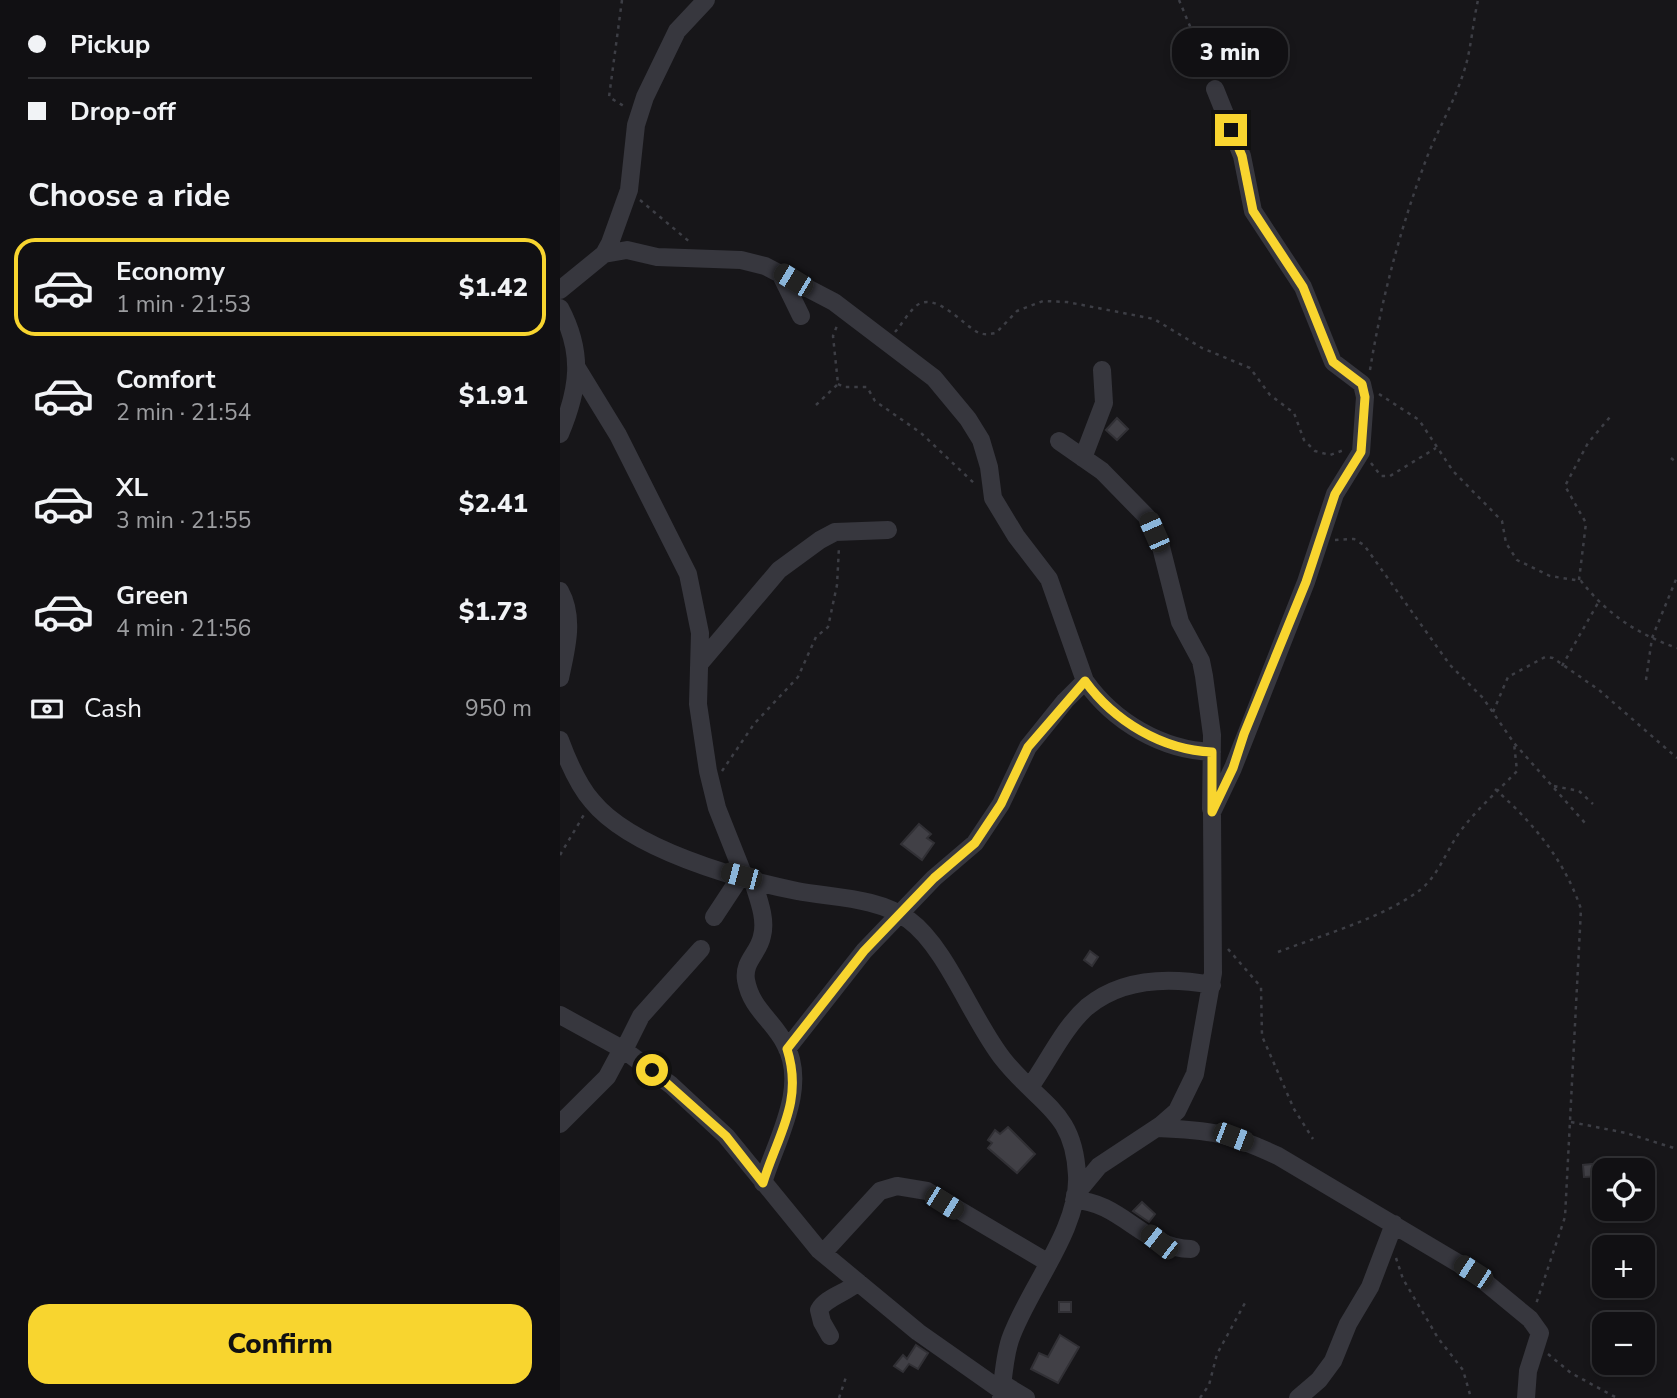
<!DOCTYPE html>
<html lang="en">
<head>
<meta charset="utf-8">
<style>
  body { margin:0; font-family:"Nunito Sans",sans-serif; background:#1e1e21; color:#f1f3f6; height:100vh; display:flex; flex-direction:column; font-size:26px; white-space:nowrap }
  * { box-sizing:border-box; margin:0 }
  p { font-size:23px; color:#9c9da0 }
  .icon { flex:none; width:38px; height:38px; fill:none; stroke:currentColor; stroke-width:2; stroke-linecap:round; stroke-linejoin:round }
  .map { position:relative; flex:1; overflow:hidden }
  .sheet { display:flex; flex-direction:column; background:#111013; width:560px }
  .sheet>* { flex:none }
  .hud { display:grid; align-content:center; height:154px; padding:0 28px; background:#111013 }
  .controls { position:absolute; left:1032px; top:1158px; display:grid; gap:14px }
  .controls a { display:grid; place-items:center; width:63px; height:63px; border-radius:14px; background:#111013; box-shadow:0 4px 10px #0003,0 0 0 2px #303033; font-size:35px }
  .end { position:absolute; width:32px; height:32px; margin:-16px; border:9px solid #f8d52f; background:#111; box-shadow:0 0 0 4px #111 }
  .from { border-radius:50% }
  .bubble { position:absolute; height:49px; border-radius:21px; background:#111013; box-shadow:0 4px 10px #0003,0 0 0 2px #303033; font-size:23px; font-weight:800; line-height:49px; text-align:center }
  .car { position:absolute; width:21px; height:42px; margin:-21px -10px; border-radius:9px; box-shadow:0 0 5px 2px #0007; background:linear-gradient(#222 24%,#8ab4d8 0 40%,#222 0 76%,#8ab4d8 0 86%,#222 0) }
  .hud b { display:flex; align-items:center; gap:24px; height:66px; font-size:26px }
  .hud b+b { border-top:2px solid #303033 }
  .hud i { width:18px; height:18px; background:#f1f3f6 }
  ul { padding:0; list-style:none }
  li { display:flex; align-items:center; gap:21px; height:98px; margin:0 14px 10px; padding:0 14px; border:4px solid transparent; border-radius:21px }
  li div { flex:1 }
  li b { display:block; font-size:26px }
  li em { font-style:normal; font-weight:800 }
  li.current { border-color:#f8d52f }
  li>.icon { width:63px; height:63px; stroke-width:1.5 }
  h2 { padding:0 28px; font-size:32px; line-height:84px }
  .pay { display:flex; align-items:center; gap:18px; height:77px; padding:0 28px; font-size:26px }
  .pay p { margin-inline-start:auto }
  .action { display:flex; gap:14px; margin-top:auto; padding:14px 28px }
  .action a { flex:1; height:80px; border-radius:21px; background:#f8d52f; color:#111; font-size:28px; font-weight:800; line-height:80px; text-align:center }
  main { display:flex; flex:1; min-height:0 }
  .map>svg:first-child { display:block }
  .building { fill:#414046; stroke:#313035; stroke-width:2 }
  .lines { fill:none; stroke-linecap:round; stroke-linejoin:round }
  .path { stroke:#3d3e45; stroke-width:2.5; stroke-dasharray:3.5 5; stroke-linecap:butt }
  .minor { stroke:#37373e; stroke-width:18 }
  .route { stroke:#f8d52f; stroke-width:9 }
</style>
</head>
<body>
<main>
<section class="sheet">
<div class="hud">
<b><i class="from"></i>Pickup</b>
<b><i></i>Drop-off</b>
</div>
<h2>Choose a ride</h2>
<ul>
<li class="current"><svg class="icon" aria-label="car" viewBox="0 0 24 24"><path d="M5 17H2v-5l4-1 3-4h7l3 4 3 1v5h-3M9 17h6M6 11h13"/><circle cx="7" cy="17" r="2"/><circle cx="17" cy="17" r="2"/></svg><div><b>Economy</b><p>1 min · 21:53</p></div><em>$1.42</em></li>
<li><svg class="icon" aria-label="car" viewBox="0 0 24 24"><path d="M5 17H2v-5l4-1 3-4h7l3 4 3 1v5h-3M9 17h6M6 11h13"/><circle cx="7" cy="17" r="2"/><circle cx="17" cy="17" r="2"/></svg><div><b>Comfort</b><p>2 min · 21:54</p></div><em>$1.91</em></li>
<li><svg class="icon" aria-label="car" viewBox="0 0 24 24"><path d="M5 17H2v-5l4-1 3-4h7l3 4 3 1v5h-3M9 17h6M6 11h13"/><circle cx="7" cy="17" r="2"/><circle cx="17" cy="17" r="2"/></svg><div><b>XL</b><p>3 min · 21:55</p></div><em>$2.41</em></li>
<li><svg class="icon" aria-label="car" viewBox="0 0 24 24"><path d="M5 17H2v-5l4-1 3-4h7l3 4 3 1v5h-3M9 17h6M6 11h13"/><circle cx="7" cy="17" r="2"/><circle cx="17" cy="17" r="2"/></svg><div><b>Green</b><p>4 min · 21:56</p></div><em>$1.73</em></li>
</ul>
<div class="pay"><svg class="icon" aria-label="cash" viewBox="0 0 24 24"><path d="M3 7h18v10H3z"/><circle cx="12" cy="12" r="2"/></svg>Cash<p>950 m</p></div>
<div class="action"><a>Confirm</a></div>
</section>
<div class="map">
<svg width="1117" height="1398" viewBox="0 0 1117 1398">
  <rect width="100%" height="100%" fill="#171619"/>
  <!-- building -->
  <path class="building" d="M 557,418 L 568,429 L 557,440 L 546,430 Z
    M 359,824 L 371,834 L 367,838 L 374,843 L 362,860 L 341,844 Z
    M 530,951 L 538,957 L 532,966 L 524,960 Z
    M 448,1127 L 475,1154 L 457,1173 L 428,1148 L 432,1143 L 428,1140 L 435,1130 L 440,1134 Z
    M 1041,1163 L 1042,1176 L 1024,1177 L 1023,1165 Z
    M 582,1202 L 595,1214 L 589,1222 L 573,1211 Z
    M 499,1302 L 511,1302 L 511,1312 L 499,1312 Z
    M 500,1335 L 519,1347 L 498,1383 L 471,1369 L 479,1353 L 488,1357 Z
    M 356,1345 L 368,1353 L 358,1369 L 349,1364 L 343,1372 L 334,1366 L 343,1355 L 347,1359 Z"/>
  <g class="lines">
    <!-- path -->
    <path class="path" d="M 62,0 L 49,97 L 67,108
      M 619,0 L 650,74
      M 80,200 L 131,243
      M 335,332 C 342,324 348,313 356,306 C 375,290 404,326 419,333 C 425,335 430,334 436,333 L 457,311 L 483,301 L 507,302 L 594,319 L 642,348 L 690,368 L 710,395 L 734,413 L 744,440 L 755,451 L 770,455 L 784,450
      M 810,370 C 822,296 842,222 869,152 C 881,124 896,98 905,68 C 911,49 913,22 918,0
      M 278,384 L 284,387 L 307,387 L 315,401 L 361,433 L 416,485
      M 819,394 L 859,420 L 893,471 L 942,521 L 946,543 L 957,560 L 990,576 L 1021,581 C 1047,614 1077,634 1117,648
      M 256,405 L 278,384 L 273,336 L 278,323
      M 1111,458 L 1117,463
      M 811,463 L 821,476 L 830,476 L 876,448
      M 775,540 L 794,539 L 804,545 L 890,665 L 923,698 L 954,743 L 1025,823
      M 1019,580 L 1026,523 L 1005,486 L 1028,443 L 1050,417
      M 1002,666 L 1038,603
      M 1086,680 L 1092,638 L 1117,577
      M 933,712 L 948,677 L 985,657 L 993,658 L 1039,690 L 1117,758
      M 162,771 L 194,724 L 238,677 L 256,637 L 268,627 L 277,585 L 279,547
      M 994,786 L 1019,791 L 1033,804
      M 935,789 C 973,823 1004,859 1021,909 L 1005,1217 L 976,1304
      M 0,855 L 25,813
      M 668,949 L 701,987 L 702,1036 L 734,1109 L 753,1139
      M 718,952 C 762,935 823,918 860,890 C 880,874 887,848 902,829 C 919,807 939,790 957,771 L 954,743
      M 1011,1122 L 1066,1133 L 1117,1149
      M 836,1258 L 843,1279 L 878,1338 L 903,1370 L 911,1398
      M 988,1354 L 1011,1373 L 1057,1398
      M 279,1398 L 286,1377
      M 640,1398 L 649,1385 L 657,1354 L 685,1303"/>
    <!-- minor -->
    <path class="minor" d="M 44,254 L 67,250 L 97,257 L 181,260 L 205,266 L 274,302 L 374,378 L 408,419 L 421,440 L 429,467 L 433,498 L 456,536 L 489,579 L 525,681 C 554,722 602,750 652,752
      M 221,275 L 241,316
      M 0,290 L 44,254 L 50,243 L 69,190 L 76,125 L 85,97 L 117,31 L 146,0
      M 0,308 C 24,353 19,389 0,434
      M 17,368 L 58,435 L 128,574 L 140,633 L 138,704 L 148,771 L 157,808 L 184,876
      M 499,441 L 542,471 L 587,517 L 601,547 L 620,622 L 641,661 L 644,676 L 652,735 L 651,809
      M 523,458 L 544,403 L 542,370
      M 0,591 C 15,618 6,650 0,678
      M 141,662 L 219,570 L 260,540 L 275,532 L 328,530
      M 0,740 C 7,759 18,785 32,801 C 71,849 177,879 237,891 C 274,898 318,897 349,920 C 387,948 412,1020 443,1059 C 479,1105 514,1110 517,1175 C 520,1229 467,1290 450,1340 C 444,1359 443,1379 441,1398
      M 192,878 C 197,896 207,918 202,936 C 199,953 183,961 186,980 C 191,1009 213,1020 225,1044 C 249,1088 215,1142 203,1183
      M 154,917 L 181,876
      M 0,1015 L 64,1050 L 111,1085 L 166,1136 L 259,1250 L 358,1332 L 442,1391
      M 227,1049 L 304,951 L 374,878 L 415,843 L 441,804 L 468,747 L 505,701 L 525,681
      M 64,1050 L 81,1016 L 141,949
      M 470,1087 C 488,1062 504,1027 527,1007 C 562,978 609,977 652,985
      M 0,1124 L 47,1077 L 62,1049
      M 597,1128 C 651,1130 669,1133 718,1156 L 913,1272 L 970,1319 L 980,1333 L 968,1371 L 966,1398
      M 515,1195 L 539,1166 L 601,1125 L 617,1111 L 635,1074 L 653,973 L 652,812 L 673,768 L 746,582 L 775,494 L 801,452 L 805,397 L 802,384 L 773,362 L 743,287 L 693,211 L 682,156 L 655,89
      M 514,1200 C 560,1201 585,1249 631,1249
      M 263,1253 L 320,1191 L 337,1186 L 367,1191 L 487,1262
      M 270,1336 L 262,1322 L 259,1310 C 266,1297 287,1293 298,1282
      M 443,1384 L 466,1398
      M 738,1398 L 759,1380 L 773,1361 L 788,1324 L 810,1287 L 834,1224"/>
  </g>
  <g class="lines">
    <!-- route -->
    <path class="route" d="M 92,1070 L 166,1136 L 203,1183 C 217,1136 244,1102 227,1049 L 304,951 L 374,878 L 415,843 L 441,804 L 468,747 L 525,681 C 554,721 602,750 652,752 L 652,812 L 673,768 L 684,734 L 746,582 L 775,494 L 801,452 L 805,397 L 802,384 L 773,362 L 743,287 L 693,211 L 682,156 L 671,130"/>
  </g>
</svg>
<div class="controls">
<a><svg class="icon" aria-label="locate" viewBox="0 0 24 24"><circle cx="12" cy="12" r="6"/><path d="M12 2v4M12 18v4M2 12h4M18 12h4"/></svg></a>
<a>+</a>
<a>−</a>
</div>
<i class="end from" style="left:92px;top:1070px"></i>
<i class="end" style="left:671px;top:130px"></i>
<div class="bubble" style="left:612px;top:28px;width:116px">3 min</div>
<i class="car" style="left:233px;top:280px;rotate:301deg"></i>
<i class="car" style="left:594px;top:532px;rotate:336deg"></i>
<i class="car" style="left:181px;top:876px;rotate:285deg"></i>
<i class="car" style="left:673px;top:1137px;rotate:111deg"></i>
<i class="car" style="left:384px;top:1203px;rotate:122deg"></i>
<i class="car" style="left:599px;top:1242px;rotate:308deg"></i>
<i class="car" style="left:913px;top:1272px;rotate:303deg"></i>
</div>
</main>
</body>
</html>
